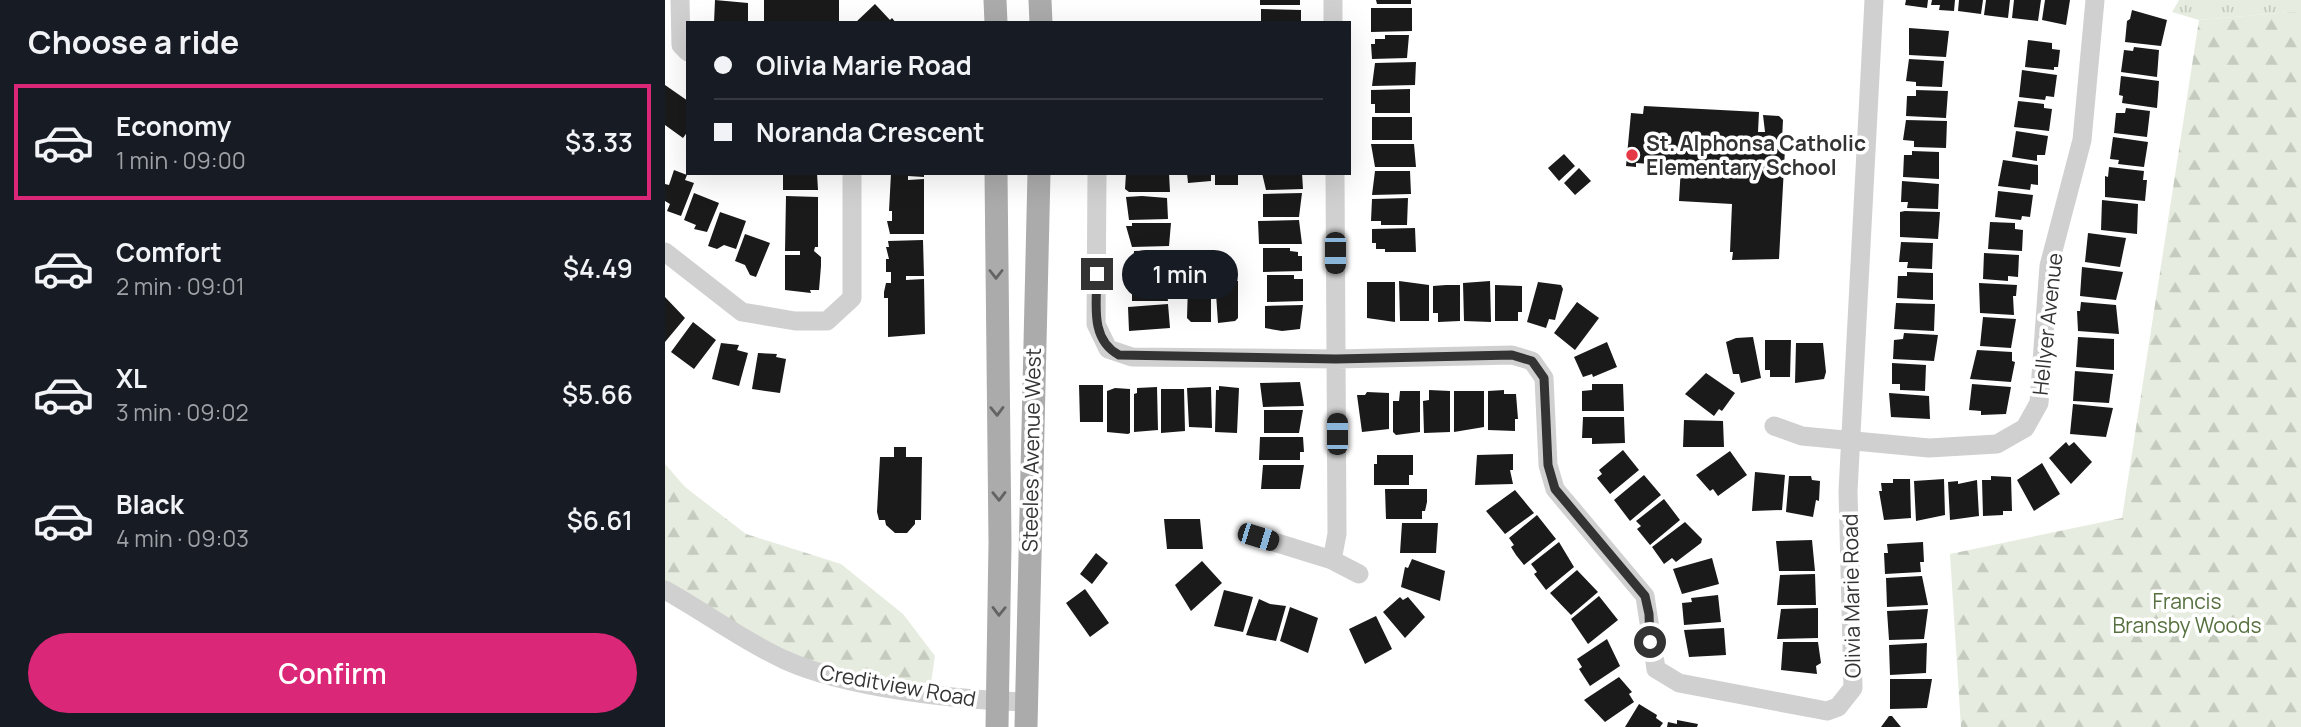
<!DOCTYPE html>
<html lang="en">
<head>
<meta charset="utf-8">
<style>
  body { margin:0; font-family:Manrope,sans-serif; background:#242831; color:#f1f3f6; height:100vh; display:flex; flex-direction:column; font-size:26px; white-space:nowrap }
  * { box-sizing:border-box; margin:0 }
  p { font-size:23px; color:#9ea1a6 }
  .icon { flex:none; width:38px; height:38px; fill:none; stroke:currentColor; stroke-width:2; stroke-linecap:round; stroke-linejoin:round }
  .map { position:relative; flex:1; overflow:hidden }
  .side { display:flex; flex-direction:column; background:#171b24; width:665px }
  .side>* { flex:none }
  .hud { position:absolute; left:21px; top:21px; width:665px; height:154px; border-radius:0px; box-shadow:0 7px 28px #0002; display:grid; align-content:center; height:154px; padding:0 28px; background:#171b24 }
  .end { position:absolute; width:32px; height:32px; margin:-16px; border:9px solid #333; background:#fff; box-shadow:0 0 0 4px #fff }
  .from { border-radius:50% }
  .bubble { position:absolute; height:49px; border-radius:24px; background:#171b24; box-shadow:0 7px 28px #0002; font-size:23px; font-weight:600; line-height:49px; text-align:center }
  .car { position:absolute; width:21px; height:42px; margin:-21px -10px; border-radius:9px; box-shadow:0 0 5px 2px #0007; background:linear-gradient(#222 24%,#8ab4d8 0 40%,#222 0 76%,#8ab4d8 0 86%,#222 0) }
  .hud b { display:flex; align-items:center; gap:24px; height:66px; font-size:26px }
  .hud b+b { border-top:2px solid #363941 }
  .hud i { width:18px; height:18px; background:#f1f3f6 }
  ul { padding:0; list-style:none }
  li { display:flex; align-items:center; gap:21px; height:116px; margin:0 14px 10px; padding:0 14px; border:4px solid transparent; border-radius:0px }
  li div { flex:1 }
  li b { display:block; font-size:26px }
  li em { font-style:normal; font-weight:600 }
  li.active { border-color:#db2777 }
  li>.icon { width:63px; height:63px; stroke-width:1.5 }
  h2 { padding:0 28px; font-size:32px; line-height:84px }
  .action { display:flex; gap:14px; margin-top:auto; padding:14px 28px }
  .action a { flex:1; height:80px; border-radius:42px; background:#db2777; color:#fff; font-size:28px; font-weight:600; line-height:80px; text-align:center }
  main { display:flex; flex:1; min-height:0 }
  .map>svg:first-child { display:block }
  .forest { fill:url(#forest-firs) }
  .park { fill:url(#park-tufts) }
  .building { fill:#1a1a1a }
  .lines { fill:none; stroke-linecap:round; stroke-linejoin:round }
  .minor { stroke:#d0d0d0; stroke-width:19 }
  .major { stroke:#ababab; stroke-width:23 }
  .oneway { stroke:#636363 }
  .route { stroke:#333; stroke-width:9 }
  .poi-dot { fill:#e63946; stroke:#fff; stroke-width:2.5 }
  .labels { text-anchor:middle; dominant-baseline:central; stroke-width:7; stroke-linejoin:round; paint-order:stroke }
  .poi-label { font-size:21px; font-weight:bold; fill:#333; stroke:#fff; text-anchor:start }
  .street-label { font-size:21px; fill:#333; stroke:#fff }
  .park-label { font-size:21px; fill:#56703f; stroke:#fff }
</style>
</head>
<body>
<main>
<section class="side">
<h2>Choose a ride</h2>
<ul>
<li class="active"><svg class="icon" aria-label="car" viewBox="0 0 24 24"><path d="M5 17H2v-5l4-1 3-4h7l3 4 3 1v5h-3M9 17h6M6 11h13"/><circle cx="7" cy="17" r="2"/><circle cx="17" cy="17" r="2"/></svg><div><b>Economy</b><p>1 min · 09:00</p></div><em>$3.33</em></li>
<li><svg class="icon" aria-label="car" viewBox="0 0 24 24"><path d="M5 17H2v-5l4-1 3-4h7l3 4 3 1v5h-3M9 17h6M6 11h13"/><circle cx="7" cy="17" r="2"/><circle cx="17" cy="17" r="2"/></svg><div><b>Comfort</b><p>2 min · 09:01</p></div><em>$4.49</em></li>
<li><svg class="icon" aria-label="car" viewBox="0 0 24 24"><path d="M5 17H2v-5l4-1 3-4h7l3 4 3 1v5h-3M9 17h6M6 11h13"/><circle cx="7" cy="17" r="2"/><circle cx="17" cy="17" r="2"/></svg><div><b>XL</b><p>3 min · 09:02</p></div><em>$5.66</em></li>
<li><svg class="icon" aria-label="car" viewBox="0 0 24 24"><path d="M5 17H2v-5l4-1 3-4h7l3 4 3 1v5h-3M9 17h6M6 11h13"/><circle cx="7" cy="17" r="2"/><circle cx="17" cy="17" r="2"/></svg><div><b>Black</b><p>4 min · 09:03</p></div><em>$6.61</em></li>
</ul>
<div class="action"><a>Confirm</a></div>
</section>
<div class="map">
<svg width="1636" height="727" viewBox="0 0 1636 727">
  <defs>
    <pattern id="forest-firs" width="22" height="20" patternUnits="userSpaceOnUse" patternTransform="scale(1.75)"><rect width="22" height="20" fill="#e6ecdf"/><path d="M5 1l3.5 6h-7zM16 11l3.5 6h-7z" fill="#c6cbc0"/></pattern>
    <pattern id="park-tufts" width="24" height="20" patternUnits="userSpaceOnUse" patternTransform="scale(1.75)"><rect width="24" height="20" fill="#e6ecdf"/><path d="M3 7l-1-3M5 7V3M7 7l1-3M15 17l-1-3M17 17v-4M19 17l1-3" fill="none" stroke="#c6cbc0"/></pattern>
  </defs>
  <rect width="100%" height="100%" fill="#fff"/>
  <!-- forest -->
  <path class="forest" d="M 1636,11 L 1636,727 L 1296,727 L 1285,554 L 1457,518 L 1534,20 Z
    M 0,464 L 20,487 L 81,534 L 176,564 L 238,614 L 270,656 L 266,683 L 191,682 L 145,670 L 0,584 Z"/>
  <!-- park -->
  <path class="park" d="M 1514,0 L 1636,0 L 1636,11 L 1534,20 L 1507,12 Z"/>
  <!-- building -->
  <path class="building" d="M 50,0 L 83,3 L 83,23 L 49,23 Z
    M 99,0 L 174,0 L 174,23 L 99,23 Z
    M 595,0 L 635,0 L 635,5 L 595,5 Z
    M 711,0 L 746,0 L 746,4 L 712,4 Z
    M 1241,0 L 1263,0 L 1262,8 L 1240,5 Z
    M 1267,0 L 1290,0 L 1289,11 L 1274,10 L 1275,5 L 1266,5 Z
    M 1294,0 L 1318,0 L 1316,14 L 1293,11 Z
    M 1321,0 L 1345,0 L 1343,18 L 1319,15 Z
    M 1349,0 L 1376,0 L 1373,21 L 1347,18 Z
    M 1380,0 L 1405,0 L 1401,25 L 1377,20 Z
    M 210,4 L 225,20 L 227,18 L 231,23 L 190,23 Z
    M 706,8 L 747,8 L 747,31 L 706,32 Z
    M 596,9 L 636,10 L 636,23 L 596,23 Z
    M 1467,10 L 1502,20 L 1496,46 L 1460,42 L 1462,21 L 1465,19 Z
    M 1244,28 L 1284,31 L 1281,57 L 1244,55 Z
    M 720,35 L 744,35 L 742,58 L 707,59 L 706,44 L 710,44 L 710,39 L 720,39 Z
    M 1363,40 L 1387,43 L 1387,49 L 1395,50 L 1393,67 L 1389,67 L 1389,70 L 1360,67 Z
    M 1469,47 L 1494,50 L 1492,77 L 1456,72 L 1459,50 L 1468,51 Z
    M 1244,59 L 1279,61 L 1277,87 L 1251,86 L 1251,82 L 1241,81 Z
    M 751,62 L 750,85 L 707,86 L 710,63 Z
    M 1357,70 L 1392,75 L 1389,97 L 1381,96 L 1380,100 L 1354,97 Z
    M 1456,76 L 1494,81 L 1492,108 L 1457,103 L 1458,96 L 1454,95 Z
    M 0,85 L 23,101 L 23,131 L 18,138 L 0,125 Z
    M 745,89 L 745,113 L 710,113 L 710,104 L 706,104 L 706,90 Z
    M 1251,90 L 1283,91 L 1281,118 L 1241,116 L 1242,96 L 1251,96 Z
    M 1353,101 L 1379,104 L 1379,108 L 1387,109 L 1384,131 L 1349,127 Z
    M 979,106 L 1094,112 L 1093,132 L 1100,132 L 1098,115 L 1114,116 L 1118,120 L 1117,140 L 1099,139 L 1099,148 L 1120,149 L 1114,259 L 1067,260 L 1068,252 L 1065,252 L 1067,204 L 1014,201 L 1016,166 L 971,163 L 971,167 L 961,166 L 966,113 L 978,114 Z
    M 1461,108 L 1485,111 L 1482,137 L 1449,133 L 1451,113 L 1460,113 Z
    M 707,117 L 747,117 L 747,140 L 707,140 Z
    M 1241,120 L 1282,121 L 1281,148 L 1249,147 L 1249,141 L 1238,140 Z
    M 1351,131 L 1383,136 L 1380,155 L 1372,155 L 1372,161 L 1347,157 Z
    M 1448,137 L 1483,142 L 1479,167 L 1453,164 L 1454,160 L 1445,159 Z
    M 706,144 L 749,144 L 751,167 L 710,167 Z
    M 1247,151 L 1274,152 L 1274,179 L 1238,177 L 1239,155 L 1247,155 Z
    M 899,154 L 910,166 L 894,181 L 883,168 Z
    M 1338,160 L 1373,165 L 1373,185 L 1366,184 L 1365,190 L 1333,186 Z
    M 1444,167 L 1479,171 L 1478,180 L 1482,180 L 1480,201 L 1440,197 L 1440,176 L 1443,177 Z
    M 914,168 L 926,181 L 910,195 L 899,183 Z
    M 9,170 L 22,175 L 20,180 L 29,183 L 16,216 L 2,211 L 5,204 L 0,201 L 0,184 L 4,185 Z
    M 710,171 L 745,171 L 746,194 L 707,195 Z
    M 118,173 L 152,173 L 153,190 L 118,190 Z
    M 226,173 L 259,173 L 259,177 L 243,176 L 243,180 L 259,179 L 259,234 L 225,234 L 222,221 L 227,221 L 227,211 L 224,211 Z
    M 461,173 L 504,173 L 505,192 L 464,192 L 460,189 Z
    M 522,173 L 546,173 L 546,181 L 523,183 Z
    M 550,173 L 573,173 L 573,185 L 550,185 Z
    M 597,173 L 637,173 L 638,189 L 601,190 Z
    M 1237,181 L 1274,184 L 1273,209 L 1242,208 L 1243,202 L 1236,202 Z
    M 1333,191 L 1368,195 L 1365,217 L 1357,216 L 1356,220 L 1330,217 Z
    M 29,193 L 54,203 L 42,232 L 29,229 L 31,225 L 19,220 Z
    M 637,193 L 634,217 L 598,217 L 598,194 Z
    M 121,196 L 153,197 L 153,247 L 150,247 L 149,251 L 156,257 L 156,266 L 154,290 L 145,290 L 146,293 L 120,290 L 120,255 L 135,255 L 135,251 L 120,251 Z
    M 477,196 L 502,198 L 503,219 L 464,220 L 461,197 Z
    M 743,198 L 742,225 L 716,225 L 716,221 L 706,221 L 707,199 Z
    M 1437,200 L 1473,204 L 1472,234 L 1436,230 Z
    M 1240,211 L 1275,212 L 1273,239 L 1235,237 L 1235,212 Z
    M 55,212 L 81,221 L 71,249 L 59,245 L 52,249 L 43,246 Z
    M 634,220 L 637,244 L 594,244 L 593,221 Z
    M 1325,222 L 1350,223 L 1350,229 L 1358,230 L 1357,251 L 1323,249 Z
    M 467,223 L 506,223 L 504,246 L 467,247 L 461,226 L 467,226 Z
    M 750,228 L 751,252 L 720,252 L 720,249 L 711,249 L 711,243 L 707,243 L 707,229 Z
    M 1423,233 L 1461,238 L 1455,267 L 1420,262 Z
    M 80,234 L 105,243 L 91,277 L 85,275 L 80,265 L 70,261 Z
    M 258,240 L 259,276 L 241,276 L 241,280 L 259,279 L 260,334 L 223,337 L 223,298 L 219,298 L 219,292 L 221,283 L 226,283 L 226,272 L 221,272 L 221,259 L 224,259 L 221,247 L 224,247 L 223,241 Z
    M 1236,242 L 1268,243 L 1267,269 L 1242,268 L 1243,262 L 1234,262 Z
    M 598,248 L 625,248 L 625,251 L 633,252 L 633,256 L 637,256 L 637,271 L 598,272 Z
    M 502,250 L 504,273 L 468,274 L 469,251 Z
    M 1319,253 L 1354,255 L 1353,277 L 1343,276 L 1343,281 L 1318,279 Z
    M 1417,267 L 1458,272 L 1451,300 L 1415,296 Z
    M 1242,272 L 1268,273 L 1268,300 L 1232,298 L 1233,276 L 1242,276 Z
    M 602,275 L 629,275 L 629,279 L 638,279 L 638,301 L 602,302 Z
    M 462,278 L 500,278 L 503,301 L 467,301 L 467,288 L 462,288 Z
    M 550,279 L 573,281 L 573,318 L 570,321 L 553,323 Z
    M 734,281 L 764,285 L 764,321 L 735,321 Z
    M 825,281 L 826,322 L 799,321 L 798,283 Z
    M 702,282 L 730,282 L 730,322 L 702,318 Z
    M 873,282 L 896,285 L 898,289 L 890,320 L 884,319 L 881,328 L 862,322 Z
    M 1314,283 L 1352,285 L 1351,296 L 1348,296 L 1349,315 L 1315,313 Z
    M 523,285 L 546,285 L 546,322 L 526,322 L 522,318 Z
    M 781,285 L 795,285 L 795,321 L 773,322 L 773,313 L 768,313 L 768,286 Z
    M 830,285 L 857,286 L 857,312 L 853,312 L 853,321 L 830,321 Z
    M 0,297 L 20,318 L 0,342 Z
    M 912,302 L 934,318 L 910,350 L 889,333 Z
    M 1416,302 L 1451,305 L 1454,334 L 1413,331 L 1412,311 L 1415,311 Z
    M 1231,303 L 1270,304 L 1269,331 L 1229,329 Z
    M 503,304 L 505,328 L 464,331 L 463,307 Z
    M 638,305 L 635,329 L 617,331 L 600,328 L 600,306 Z
    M 1318,317 L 1351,319 L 1346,348 L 1315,346 Z
    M 28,322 L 51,340 L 29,369 L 6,352 Z
    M 1239,333 L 1273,335 L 1269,361 L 1228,359 L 1229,340 L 1238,339 Z
    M 1088,337 L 1096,378 L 1076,383 L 1074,374 L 1068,374 L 1061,342 L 1071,338 Z
    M 1413,337 L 1449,339 L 1449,370 L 1411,367 Z
    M 1100,340 L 1126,340 L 1125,377 L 1105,377 L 1105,370 L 1100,370 Z
    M 942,342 L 952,367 L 928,377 L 927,374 L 918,377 L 909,357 Z
    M 56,343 L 74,345 L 72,350 L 83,353 L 74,386 L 47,379 Z
    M 1131,343 L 1158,343 L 1161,372 L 1159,379 L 1130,383 Z
    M 1312,350 L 1347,352 L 1347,361 L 1350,362 L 1346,382 L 1305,379 Z
    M 93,353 L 112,354 L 111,357 L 121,359 L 115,393 L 87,389 Z
    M 1227,363 L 1261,365 L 1260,391 L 1235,390 L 1235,384 L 1227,384 Z
    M 1410,371 L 1448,374 L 1444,403 L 1408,401 Z
    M 1041,373 L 1070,393 L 1057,411 L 1054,409 L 1049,416 L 1020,394 Z
    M 635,382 L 639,406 L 598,407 L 595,383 Z
    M 927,384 L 958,384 L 959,411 L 917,411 L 917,391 L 927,390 Z
    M 1307,384 L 1346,387 L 1341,414 L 1316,415 L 1316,411 L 1304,410 Z
    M 414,385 L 438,385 L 438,422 L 415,422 Z
    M 554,386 L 574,388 L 572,433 L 550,432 L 551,390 L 554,390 Z
    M 492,387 L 493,430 L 469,432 L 469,394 L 472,393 L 472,388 Z
    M 546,387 L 547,428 L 524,427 L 522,388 Z
    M 450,388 L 465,389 L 465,433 L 463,434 L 442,432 L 442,391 Z
    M 496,389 L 519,389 L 520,431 L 496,433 Z
    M 764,390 L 785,391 L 785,432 L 759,433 L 758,401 L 764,400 Z
    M 839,390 L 839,394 L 851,394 L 853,419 L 850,419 L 850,431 L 823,430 L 823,391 Z
    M 735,391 L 755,391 L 755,432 L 731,435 L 728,432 L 728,401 L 734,401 Z
    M 789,391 L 819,391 L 819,427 L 789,432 Z
    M 702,392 L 724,393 L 724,429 L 697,432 L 692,395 L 700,395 Z
    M 1224,393 L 1264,396 L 1265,419 L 1226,417 Z
    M 1408,404 L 1448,408 L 1441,437 L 1405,434 Z
    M 599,410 L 638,410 L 634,433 L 599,433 Z
    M 918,417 L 959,417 L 960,443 L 927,444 L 927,438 L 917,438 Z
    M 1019,420 L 1058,421 L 1059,447 L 1018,447 Z
    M 595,437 L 638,437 L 639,452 L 635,452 L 635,460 L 594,460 Z
    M 1401,442 L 1404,446 L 1409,442 L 1427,462 L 1406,484 L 1384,458 Z
    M 229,447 L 241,447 L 241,457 L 257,457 L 256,520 L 250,520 L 250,524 L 242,533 L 230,533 L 221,525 L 220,520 L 214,520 L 212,512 L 215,457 L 229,457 Z
    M 958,450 L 974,470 L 945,494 L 932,478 L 937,474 L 934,470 Z
    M 1065,451 L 1082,475 L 1053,496 L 1048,489 L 1045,491 L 1031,475 Z
    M 848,454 L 848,470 L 845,470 L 848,484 L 810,485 L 812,455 Z
    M 712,455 L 748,455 L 748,475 L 744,475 L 744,485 L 709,485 L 709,464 L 712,464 Z
    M 1377,463 L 1395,494 L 1369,511 L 1352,480 Z
    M 598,465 L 639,465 L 635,489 L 596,489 Z
    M 1090,472 L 1120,475 L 1117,510 L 1087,511 Z
    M 979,475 L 996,495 L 965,521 L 949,500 Z
    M 1124,476 L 1146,476 L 1147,480 L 1155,481 L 1154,501 L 1151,500 L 1148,517 L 1121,512 Z
    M 1326,476 L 1346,477 L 1347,511 L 1338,511 L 1338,515 L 1318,516 L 1317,480 L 1326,480 Z
    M 1228,479 L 1245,479 L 1246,518 L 1219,520 L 1214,491 L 1217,491 L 1216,483 L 1228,483 Z
    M 1279,479 L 1280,515 L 1251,521 L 1249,481 Z
    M 1312,480 L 1314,516 L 1285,520 L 1283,482 L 1293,481 L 1293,484 Z
    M 720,489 L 762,489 L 762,502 L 760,511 L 757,511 L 757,519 L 721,519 Z
    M 850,490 L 869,513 L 840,534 L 821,511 Z
    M 999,499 L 1015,520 L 985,545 L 972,529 L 976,526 L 971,521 Z
    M 872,515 L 891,539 L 859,565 L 851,555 L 846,547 L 849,545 L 844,538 Z
    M 499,519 L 535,519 L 538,549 L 502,549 Z
    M 1020,522 L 1037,539 L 1036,543 L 1011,562 L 1007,558 L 999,564 L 987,547 Z
    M 737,523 L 773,523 L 771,553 L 735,553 Z
    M 1147,540 L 1150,571 L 1114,571 L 1111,541 Z
    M 894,542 L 909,567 L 881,590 L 869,574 L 872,572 L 866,564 Z
    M 1258,542 L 1259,562 L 1255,562 L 1256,572 L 1220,574 L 1219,553 L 1223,553 L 1222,544 Z
    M 431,553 L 443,563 L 427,584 L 415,574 Z
    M 1047,558 L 1054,584 L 1017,594 L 1008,569 Z
    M 747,559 L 780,571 L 775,601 L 736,587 L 740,567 L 743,568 Z
    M 537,561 L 557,583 L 526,611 L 510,585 Z
    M 912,570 L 933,592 L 906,615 L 885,593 Z
    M 1150,574 L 1151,605 L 1112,605 L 1115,575 Z
    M 1257,576 L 1263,605 L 1222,607 L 1221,578 Z
    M 420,589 L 444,623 L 425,637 L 401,603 Z
    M 559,590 L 588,597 L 578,632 L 549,626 Z
    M 1053,595 L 1056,622 L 1019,625 L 1017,603 L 1027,602 L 1026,598 Z
    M 934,596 L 953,620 L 923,644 L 906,619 Z
    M 735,597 L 738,600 L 743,597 L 760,617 L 740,638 L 718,612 Z
    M 594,599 L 605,604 L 621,606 L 611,641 L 581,635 Z
    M 625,607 L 653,618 L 643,653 L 615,641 Z
    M 1153,608 L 1153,638 L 1112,639 L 1116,609 Z
    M 1263,609 L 1259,639 L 1224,640 L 1222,611 Z
    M 711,616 L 727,649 L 700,664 L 684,629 Z
    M 1059,628 L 1061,655 L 1024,657 L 1019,630 Z
    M 942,639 L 955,666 L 925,686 L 914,669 L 917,667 L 912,659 Z
    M 1118,642 L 1153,642 L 1156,663 L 1151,666 L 1152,674 L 1116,670 Z
    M 1262,643 L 1261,673 L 1225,675 L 1224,645 Z
    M 954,677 L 967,692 L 964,694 L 969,702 L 940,722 L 919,700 Z
    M 1225,679 L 1267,679 L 1262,708 L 1225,709 Z
    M 974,704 L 992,715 L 991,718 L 998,723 L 995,727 L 960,727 Z
    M 1224,716 L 1227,716 L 1236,727 L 1216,727 Z
    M 1012,720 L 1033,724 L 1032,727 L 1002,727 L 1003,722 L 1012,724 Z"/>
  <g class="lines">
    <!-- minor -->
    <path class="minor" d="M 15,0 L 16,45 L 23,52
      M 668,0 L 668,23
      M 432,173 L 431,324 L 443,349 L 467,357 L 671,359 L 847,355 L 867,361 L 879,378 L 883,465 L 890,489 L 980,596 L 991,669 L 1014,683 L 1162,711 L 1173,707 L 1188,688 L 1183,491 L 1209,0
      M 0,252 L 77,312 L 130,321 L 162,321 L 187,298 L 187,173
      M 1109,426 L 1137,436 L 1264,448 L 1332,444 L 1360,428 L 1374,403 L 1384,266 L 1417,140 L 1430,0
      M 593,537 L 667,560 L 694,574
      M 667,560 L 672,534 L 670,173
      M 0,590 C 40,612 78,641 120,660 C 182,688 292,700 361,702"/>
    <!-- major -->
    <path class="major" d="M 330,0 L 331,23
      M 375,0 L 376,23
      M 331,173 L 335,543 L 332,727
      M 361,727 L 374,173"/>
  </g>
  <!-- one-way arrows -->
  <defs><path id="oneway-chevron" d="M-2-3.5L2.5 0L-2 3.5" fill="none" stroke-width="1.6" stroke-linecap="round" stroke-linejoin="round" transform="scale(1.75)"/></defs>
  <g class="oneway">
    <use href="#oneway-chevron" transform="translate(331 274) rotate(90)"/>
    <use href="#oneway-chevron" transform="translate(332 411) rotate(89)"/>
    <use href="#oneway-chevron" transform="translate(334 496) rotate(89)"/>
    <use href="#oneway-chevron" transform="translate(334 611) rotate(91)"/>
  </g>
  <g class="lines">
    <!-- route -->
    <path class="route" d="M 432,274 C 432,302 424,339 454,355 L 671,359 L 847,355 L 867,361 L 879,378 L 883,465 L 890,489 L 980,596 L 984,614 L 985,642"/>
  </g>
  <!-- markers -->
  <circle class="poi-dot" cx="967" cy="155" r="7"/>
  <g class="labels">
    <!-- poi labels -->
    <g class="poi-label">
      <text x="981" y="143">St. Alphonsa Catholic<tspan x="981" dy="24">Elementary School</tspan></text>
    </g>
    <!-- street labels -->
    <g class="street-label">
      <text transform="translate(1382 324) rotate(-84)">Hellyer Avenue</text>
      <text transform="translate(366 450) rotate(-89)">Steeles Avenue West</text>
      <text transform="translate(1186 596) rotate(-91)">Olivia Marie Road</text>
      <text transform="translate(233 685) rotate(10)">Creditview Road</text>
    </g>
    <!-- park labels -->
    <g class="park-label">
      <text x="1522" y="601">Francis<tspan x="1522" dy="24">Bransby Woods</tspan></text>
    </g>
  </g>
</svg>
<i class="end from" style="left:985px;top:642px"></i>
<i class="end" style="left:432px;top:274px"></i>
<div class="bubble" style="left:457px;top:250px;width:116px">1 min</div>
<i class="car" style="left:670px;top:253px;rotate:180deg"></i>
<i class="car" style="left:672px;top:434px;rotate:0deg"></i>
<i class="car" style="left:593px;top:537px;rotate:107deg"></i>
<div class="hud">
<b><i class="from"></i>Olivia Marie Road</b>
<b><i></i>Noranda Crescent</b>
</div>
</div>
</main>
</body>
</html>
